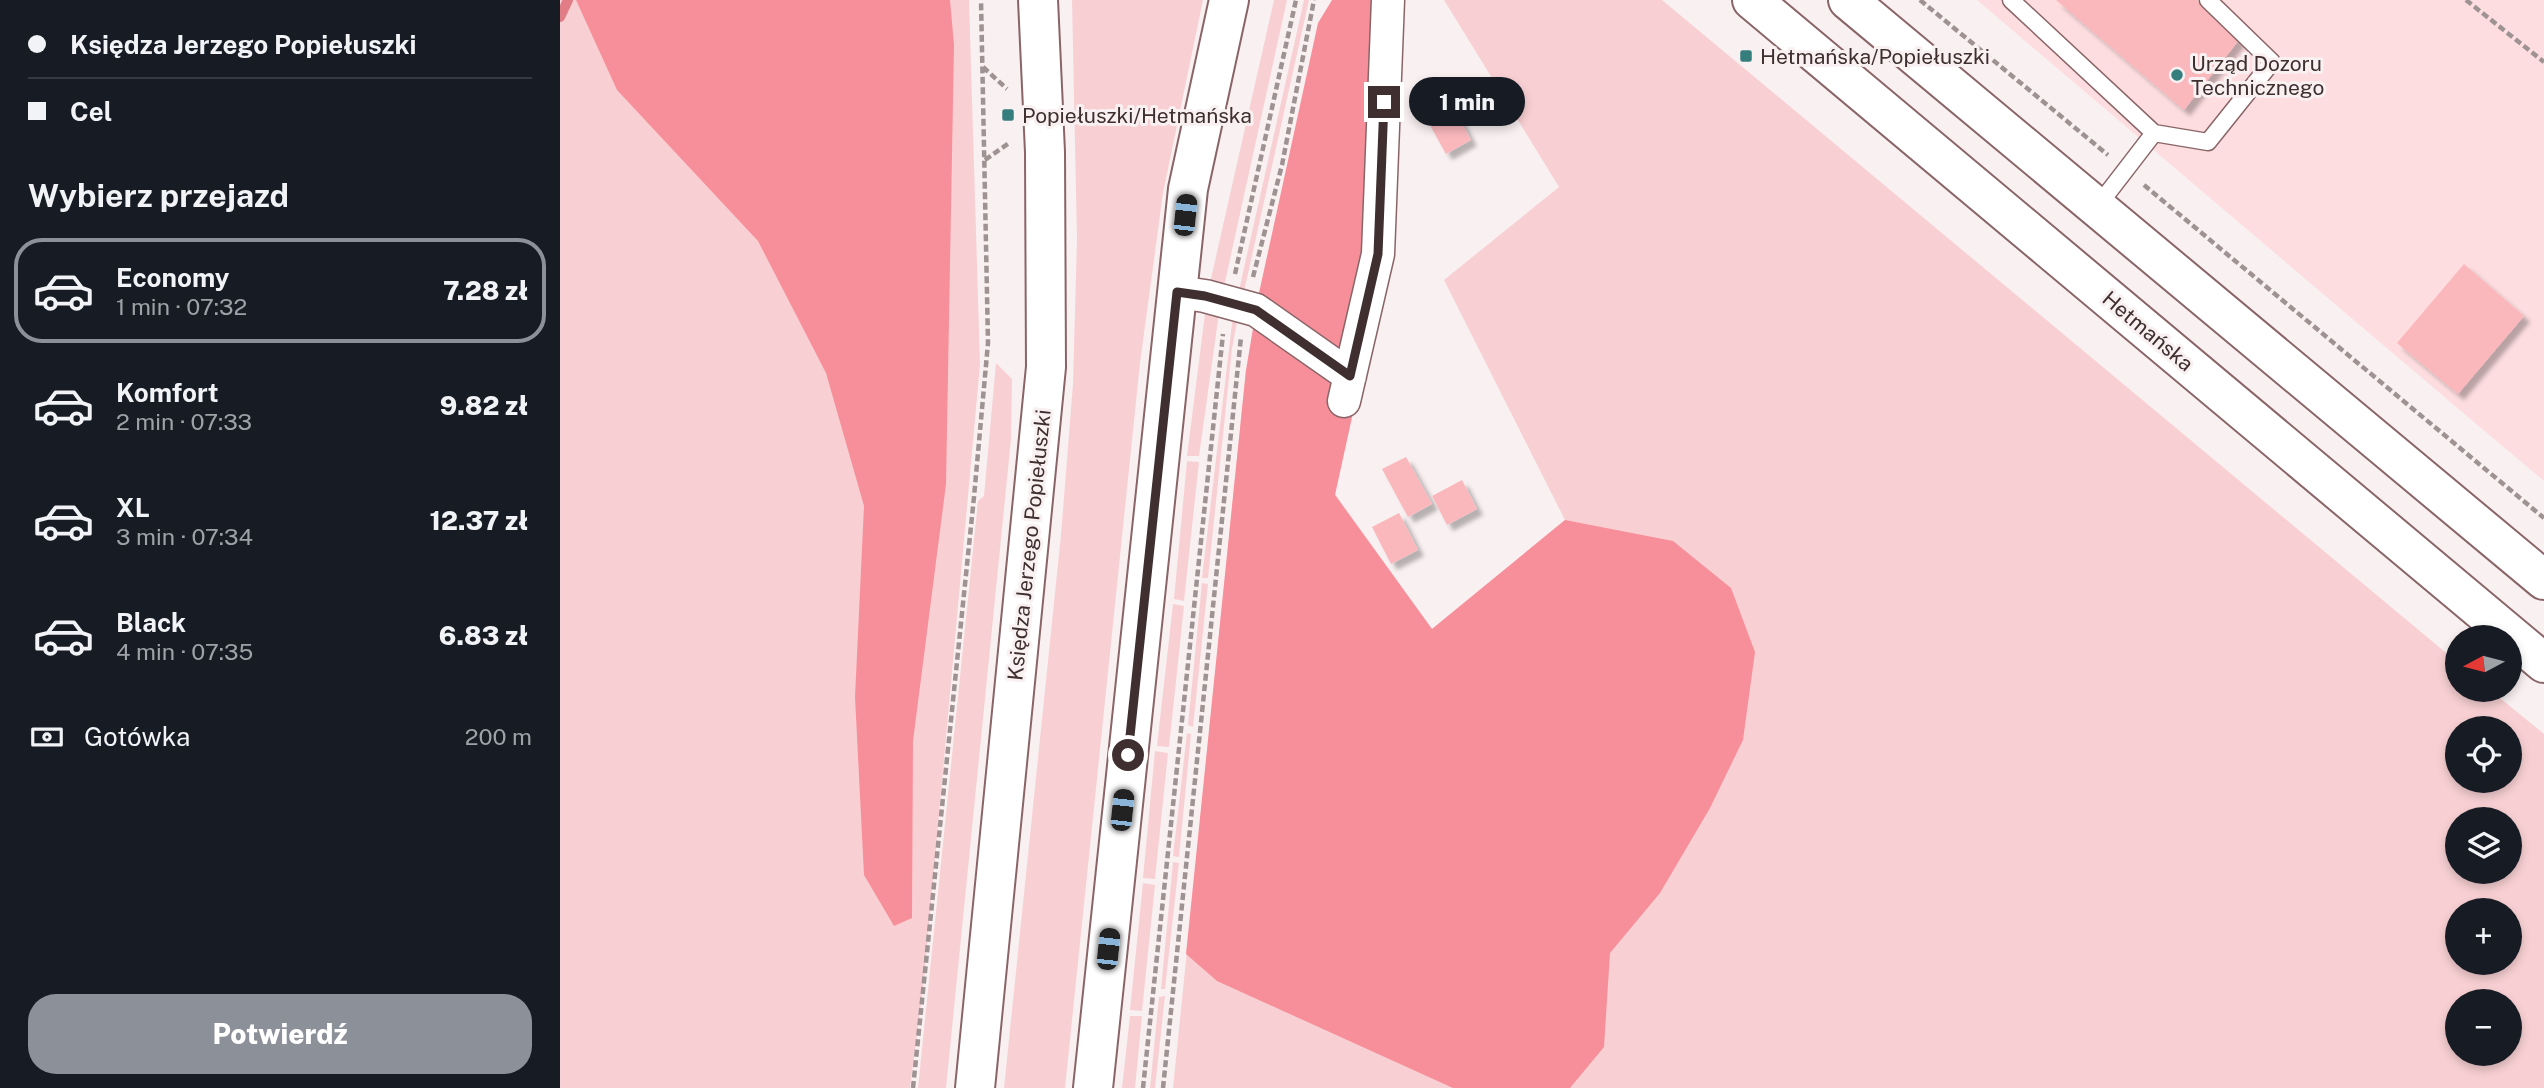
<!DOCTYPE html>
<html lang="pl">
<head>
<meta charset="utf-8">
<style>
  body { margin:0; font-family:"Public Sans",sans-serif; background:#20242c; color:#f1f3f6; height:100vh; display:flex; flex-direction:column; font-size:26px; white-space:nowrap }
  * { box-sizing:border-box; margin:0 }
  p { font-size:23px; color:#9ea1a6 }
  .icon { flex:none; width:38px; height:38px; fill:none; stroke:currentColor; stroke-width:2; stroke-linecap:round; stroke-linejoin:round }
  .map { position:relative; flex:1; overflow:hidden }
  .details { display:flex; flex-direction:column; background:#171b24; width:560px }
  .details>* { flex:none }
  .guide { display:grid; align-content:center; height:154px; padding:0 28px; background:#171b24 }
  .needle { width:46px; rotate:263deg }
  .controls { position:absolute; left:1885px; top:625px; display:grid; gap:14px }
  .controls a { display:grid; place-items:center; width:77px; height:77px; border-radius:50%; background:#171b24; box-shadow:0 4px 10px #0003; font-size:35px }
  .end { position:absolute; width:32px; height:32px; margin:-16px; border:9px solid #3f2f30; background:#fff; box-shadow:0 0 0 4px #fff }
  .from { border-radius:50% }
  .bubble { position:absolute; height:49px; border-radius:24px; background:#171b24; box-shadow:0 4px 10px #0003; font-size:23px; font-weight:800; line-height:49px; text-align:center }
  .car { position:absolute; width:21px; height:42px; margin:-21px -10px; border-radius:9px; box-shadow:0 0 5px 2px #0007; background:linear-gradient(#222 24%,#8ab4d8 0 40%,#222 0 76%,#8ab4d8 0 86%,#222 0) }
  .guide b { display:flex; align-items:center; gap:24px; height:66px; font-size:26px }
  .guide b+b { border-top:2px solid #363941 }
  .guide i { width:18px; height:18px; background:#f1f3f6 }
  ul { padding:0; list-style:none }
  li { display:flex; align-items:center; gap:21px; height:105px; margin:0 14px 10px; padding:0 14px; border:4px solid transparent; border-radius:28px }
  li div { flex:1 }
  li b { display:block; font-size:26px }
  li em { font-style:normal; font-weight:800 }
  li.current { border-color:#8c9099 }
  li>.icon { width:63px; height:63px; stroke-width:1.5 }
  h2 { padding:0 28px; font-size:32px; line-height:84px }
  .pay { display:flex; align-items:center; gap:18px; height:77px; padding:0 28px; font-size:26px }
  .pay p { margin-inline-start:auto }
  .button { display:flex; gap:14px; margin-top:auto; padding:14px 28px }
  .button a { flex:1; height:80px; border-radius:28px; background:#8c9099; color:#fff; font-size:28px; font-weight:800; line-height:80px; text-align:center }
  main { display:flex; flex:1; min-height:0 }
  .map>svg:first-child { display:block }
  .built { fill:#fddddf }
  .green { fill:#f8d0d3; fill-rule:evenodd }
  .forest { fill:#f78f9a }
  .lines { fill:none; stroke-linecap:round; stroke-linejoin:round }
  .stream { stroke:#e27c87; stroke-width:10 }
  .building { fill:#fab8bd; filter:url(#shadow) }
  .service-casing { stroke:#8a6568; stroke-width:19 }
  .minor-casing { stroke:#8a6568; stroke-width:35 }
  .secondary-casing { stroke:#8a6568; stroke-width:42 }
  .path { stroke:#9e9293; stroke-width:4.5; stroke-dasharray:7 3.5; stroke-linecap:butt }
  .service { stroke:#fff; stroke-width:16 }
  .minor { stroke:#fff; stroke-width:32 }
  .secondary { stroke:#fff; stroke-width:38 }
  .route { stroke:#3f2f30; stroke-width:9 }
  .poi-dot { fill:#367e7d; stroke:#f9f0f1; stroke-width:2.5 }
  .labels { text-anchor:middle; dominant-baseline:central; stroke-width:6; stroke-linejoin:round; paint-order:stroke }
  .poi-label { font-size:21px; fill:#3f2f30; stroke:#f9f0f1; text-anchor:start }
  .street-label { font-size:21px; fill:#3f2f30; stroke:#f9f0f1 }
</style>
</head>
<body>
<main>
<section class="details">
<div class="guide">
<b><i class="from"></i>Księdza Jerzego Popiełuszki</b>
<b><i></i>Cel</b>
</div>
<h2>Wybierz przejazd</h2>
<ul>
<li class="current"><svg class="icon" aria-label="car" viewBox="0 0 24 24"><path d="M5 17H2v-5l4-1 3-4h7l3 4 3 1v5h-3M9 17h6M6 11h13"/><circle cx="7" cy="17" r="2"/><circle cx="17" cy="17" r="2"/></svg><div><b>Economy</b><p>1 min · 07:32</p></div><em>7.28 zł</em></li>
<li><svg class="icon" aria-label="car" viewBox="0 0 24 24"><path d="M5 17H2v-5l4-1 3-4h7l3 4 3 1v5h-3M9 17h6M6 11h13"/><circle cx="7" cy="17" r="2"/><circle cx="17" cy="17" r="2"/></svg><div><b>Komfort</b><p>2 min · 07:33</p></div><em>9.82 zł</em></li>
<li><svg class="icon" aria-label="car" viewBox="0 0 24 24"><path d="M5 17H2v-5l4-1 3-4h7l3 4 3 1v5h-3M9 17h6M6 11h13"/><circle cx="7" cy="17" r="2"/><circle cx="17" cy="17" r="2"/></svg><div><b>XL</b><p>3 min · 07:34</p></div><em>12.37 zł</em></li>
<li><svg class="icon" aria-label="car" viewBox="0 0 24 24"><path d="M5 17H2v-5l4-1 3-4h7l3 4 3 1v5h-3M9 17h6M6 11h13"/><circle cx="7" cy="17" r="2"/><circle cx="17" cy="17" r="2"/></svg><div><b>Black</b><p>4 min · 07:35</p></div><em>6.83 zł</em></li>
</ul>
<div class="pay"><svg class="icon" aria-label="cash" viewBox="0 0 24 24"><path d="M3 7h18v10H3z"/><circle cx="12" cy="12" r="2"/></svg>Gotówka<p>200 m</p></div>
<div class="button"><a>Potwierdź</a></div>
</section>
<div class="map">
<svg width="1984" height="1088" viewBox="0 0 1984 1088">
  <defs>
    <filter id="shadow"><feDropShadow dx="6" dy="6" stdDeviation="2" flood-color="#0004"/></filter>
  </defs>
  <rect width="100%" height="100%" fill="#f9f0f1"/>
  <!-- built -->
  <path class="built" d="M 1417,0 L 1984,0 L 1984,481 L 1908,417 Z"/>
  <!-- green -->
  <path class="green" d="M 0,0 L 409,0 L 420,364 L 364,980 L 350,1088 L 0,1088 Z
    M 512,0 L 643,0 L 603,193 L 580,363 L 505,1088 L 444,1088 L 501,535 L 513,384 L 517,239 Z
    M 714,0 L 727,0 L 663,291 L 650,283 Z
    M 744,0 L 749,0 L 683,296 L 678,295 Z
    M 884,0 L 1102,0 L 1897,662 L 1897,690 L 1930,690 L 1984,734 L 1984,1088 L 613,1088 L 686,370 L 872,629 L 1005,520 L 884,280 L 999,187 ZM 1897,728 L 1950,728 L 1950,780 L 1897,780 ZM 1897,819 L 1950,819 L 1950,872 L 1897,872 ZM 1897,910 L 1950,910 L 1950,962 L 1897,962 ZM 1897,1001 L 1950,1001 L 1950,1054 L 1897,1054 Z
    M 652,311 L 659,313 L 639,456 L 627,456 L 645,314 Z
    M 673,315 L 678,316 L 672,349 L 648,578 L 642,578 Z
    M 436,363 L 452,379 L 451,439 L 386,1088 L 358,1088 L 418,501 L 424,496 Z
    M 627,461 L 639,462 L 624,601 L 614,599 Z
    M 642,583 L 648,584 L 633,727 L 628,725 Z
    M 613,604 L 624,606 L 609,747 L 597,746 Z
    M 627,733 L 631,734 L 619,857 L 613,856 Z
    M 595,751 L 608,753 L 595,879 L 583,878 Z
    M 613,862 L 619,863 L 605,989 L 601,989 Z
    M 583,883 L 595,885 L 582,1011 L 570,1010 Z
    M 605,996 L 595,1088 L 590,1088 L 599,997 Z
    M 570,1016 L 582,1016 L 575,1088 L 562,1088 Z"/>
  <!-- forest -->
  <path class="forest" d="M 16,0 L 390,0 L 394,45 L 386,484 L 353,741 L 352,918 L 334,926 L 304,875 L 295,697 L 304,506 L 266,373 L 198,241 L 57,90 Z
    M 772,0 L 841,0 L 828,253 L 775,495 L 872,629 L 1005,520 L 1113,541 L 1171,588 L 1195,652 L 1183,740 L 1150,808 L 1100,893 L 1050,953 L 1044,1047 L 1010,1088 L 893,1088 L 657,981 L 626,954 L 686,370 L 699,293 L 758,23 Z"/>
  <g class="lines">
    <!-- stream -->
    <path class="stream" d="M 0,17 L 8,0"/>
  </g>
  <!-- building -->
  <path class="building" d="M 1496,0 L 1637,0 L 1679,40 L 1624,110 Z
    M 886,93 L 911,140 L 886,154 L 860,107 Z
    M 1904,264 L 1964,316 L 1898,394 L 1837,343 Z
    M 846,457 L 872,504 L 848,517 L 822,469 Z
    M 902,480 L 917,509 L 887,525 L 872,496 Z
    M 839,513 L 858,550 L 831,564 L 812,527 Z"/>
  <g class="lines">
    <defs>
      <path id="service" d="M 1451,0 L 1594,133 L 1648,142 L 1712,62 L 1648,0
        M 1537,207 L 1594,133"/>
      <path id="minor" d="M 617,292 L 645,296 L 696,310 L 790,376
        M 784,401 L 818,254 L 828,0"/>
      <path id="secondary" d="M 1192,0 L 1984,663
        M 1288,0 L 1984,580
        M 415,1088 L 486,367 L 485,152 L 478,0
        M 533,1088 L 628,189 L 669,0"/>
    </defs>
    <!-- service casing -->
    <use href="#service" class="service-casing"/>
    <!-- minor casing -->
    <use href="#minor" class="minor-casing"/>
    <!-- secondary casing -->
    <use href="#secondary" class="secondary-casing"/>
    <!-- path -->
    <path class="path" d="M 1360,0 L 1548,155
      M 1906,0 L 1984,62
      M 423,67 L 447,89
      M 425,160 L 449,143
      M 1584,185 L 1984,518
      M 675,274 L 736,0
      M 693,277 L 722,165 L 754,0
      M 353,1088 L 414,497 L 428,343 L 421,0
      M 583,1088 L 663,334
      M 603,1088 L 681,337"/>
    <!-- service -->
    <use href="#service" class="service"/>
    <!-- minor -->
    <use href="#minor" class="minor"/>
    <!-- secondary -->
    <use href="#secondary" class="secondary"/>
  </g>
  <g class="lines">
    <!-- route -->
    <path class="route" d="M 568,755 L 617,292 L 645,296 L 696,310 L 790,376 L 818,254 L 824,102"/>
  </g>
  <!-- markers -->
  <g class="poi-dot">
    <rect x="1179" y="49" width="14" height="14" rx="3.5"/>
    <circle cx="1617" cy="75" r="7"/>
    <rect x="441" y="108" width="14" height="14" rx="3.5"/>
  </g>
  <g class="labels">
    <!-- poi labels -->
    <g class="poi-label">
      <text x="1200" y="56">Hetmańska/Popiełuszki</text>
      <text x="1631" y="63">Urząd Dozoru<tspan x="1631" dy="24">Technicznego</tspan></text>
      <text x="462" y="115">Popiełuszki/Hetmańska</text>
    </g>
    <!-- street labels -->
    <g class="street-label">
      <text transform="translate(1588 331) rotate(40)">Hetmańska</text>
      <text transform="translate(469 545) rotate(-84)">Księdza Jerzego Popiełuszki</text>
    </g>
  </g>
</svg>
<div class="controls">
<a><svg class="needle" viewBox="-14 -14 28 28"><path d="M0-13l5 13h-10z" fill="#e53935"/><path d="M0 13l5-13h-10z" fill="#9ea1a6"/></svg></a>
<a><svg class="icon" aria-label="locate" viewBox="0 0 24 24"><circle cx="12" cy="12" r="6"/><path d="M12 2v4M12 18v4M2 12h4M18 12h4"/></svg></a>
<a><svg class="icon" aria-label="layers" viewBox="0 0 24 24"><path d="M12 4l9 5-9 5-9-5zM3 14l9 5 9-5"/></svg></a>
<a>+</a>
<a>−</a>
</div>
<i class="end from" style="left:568px;top:755px"></i>
<i class="end" style="left:824px;top:102px"></i>
<div class="bubble" style="left:849px;top:77px;width:116px">1 min</div>
<i class="car" style="left:625px;top:215px;rotate:6deg"></i>
<i class="car" style="left:562px;top:810px;rotate:6deg"></i>
<i class="car" style="left:548px;top:949px;rotate:6deg"></i>
</div>
</main>
</body>
</html>
